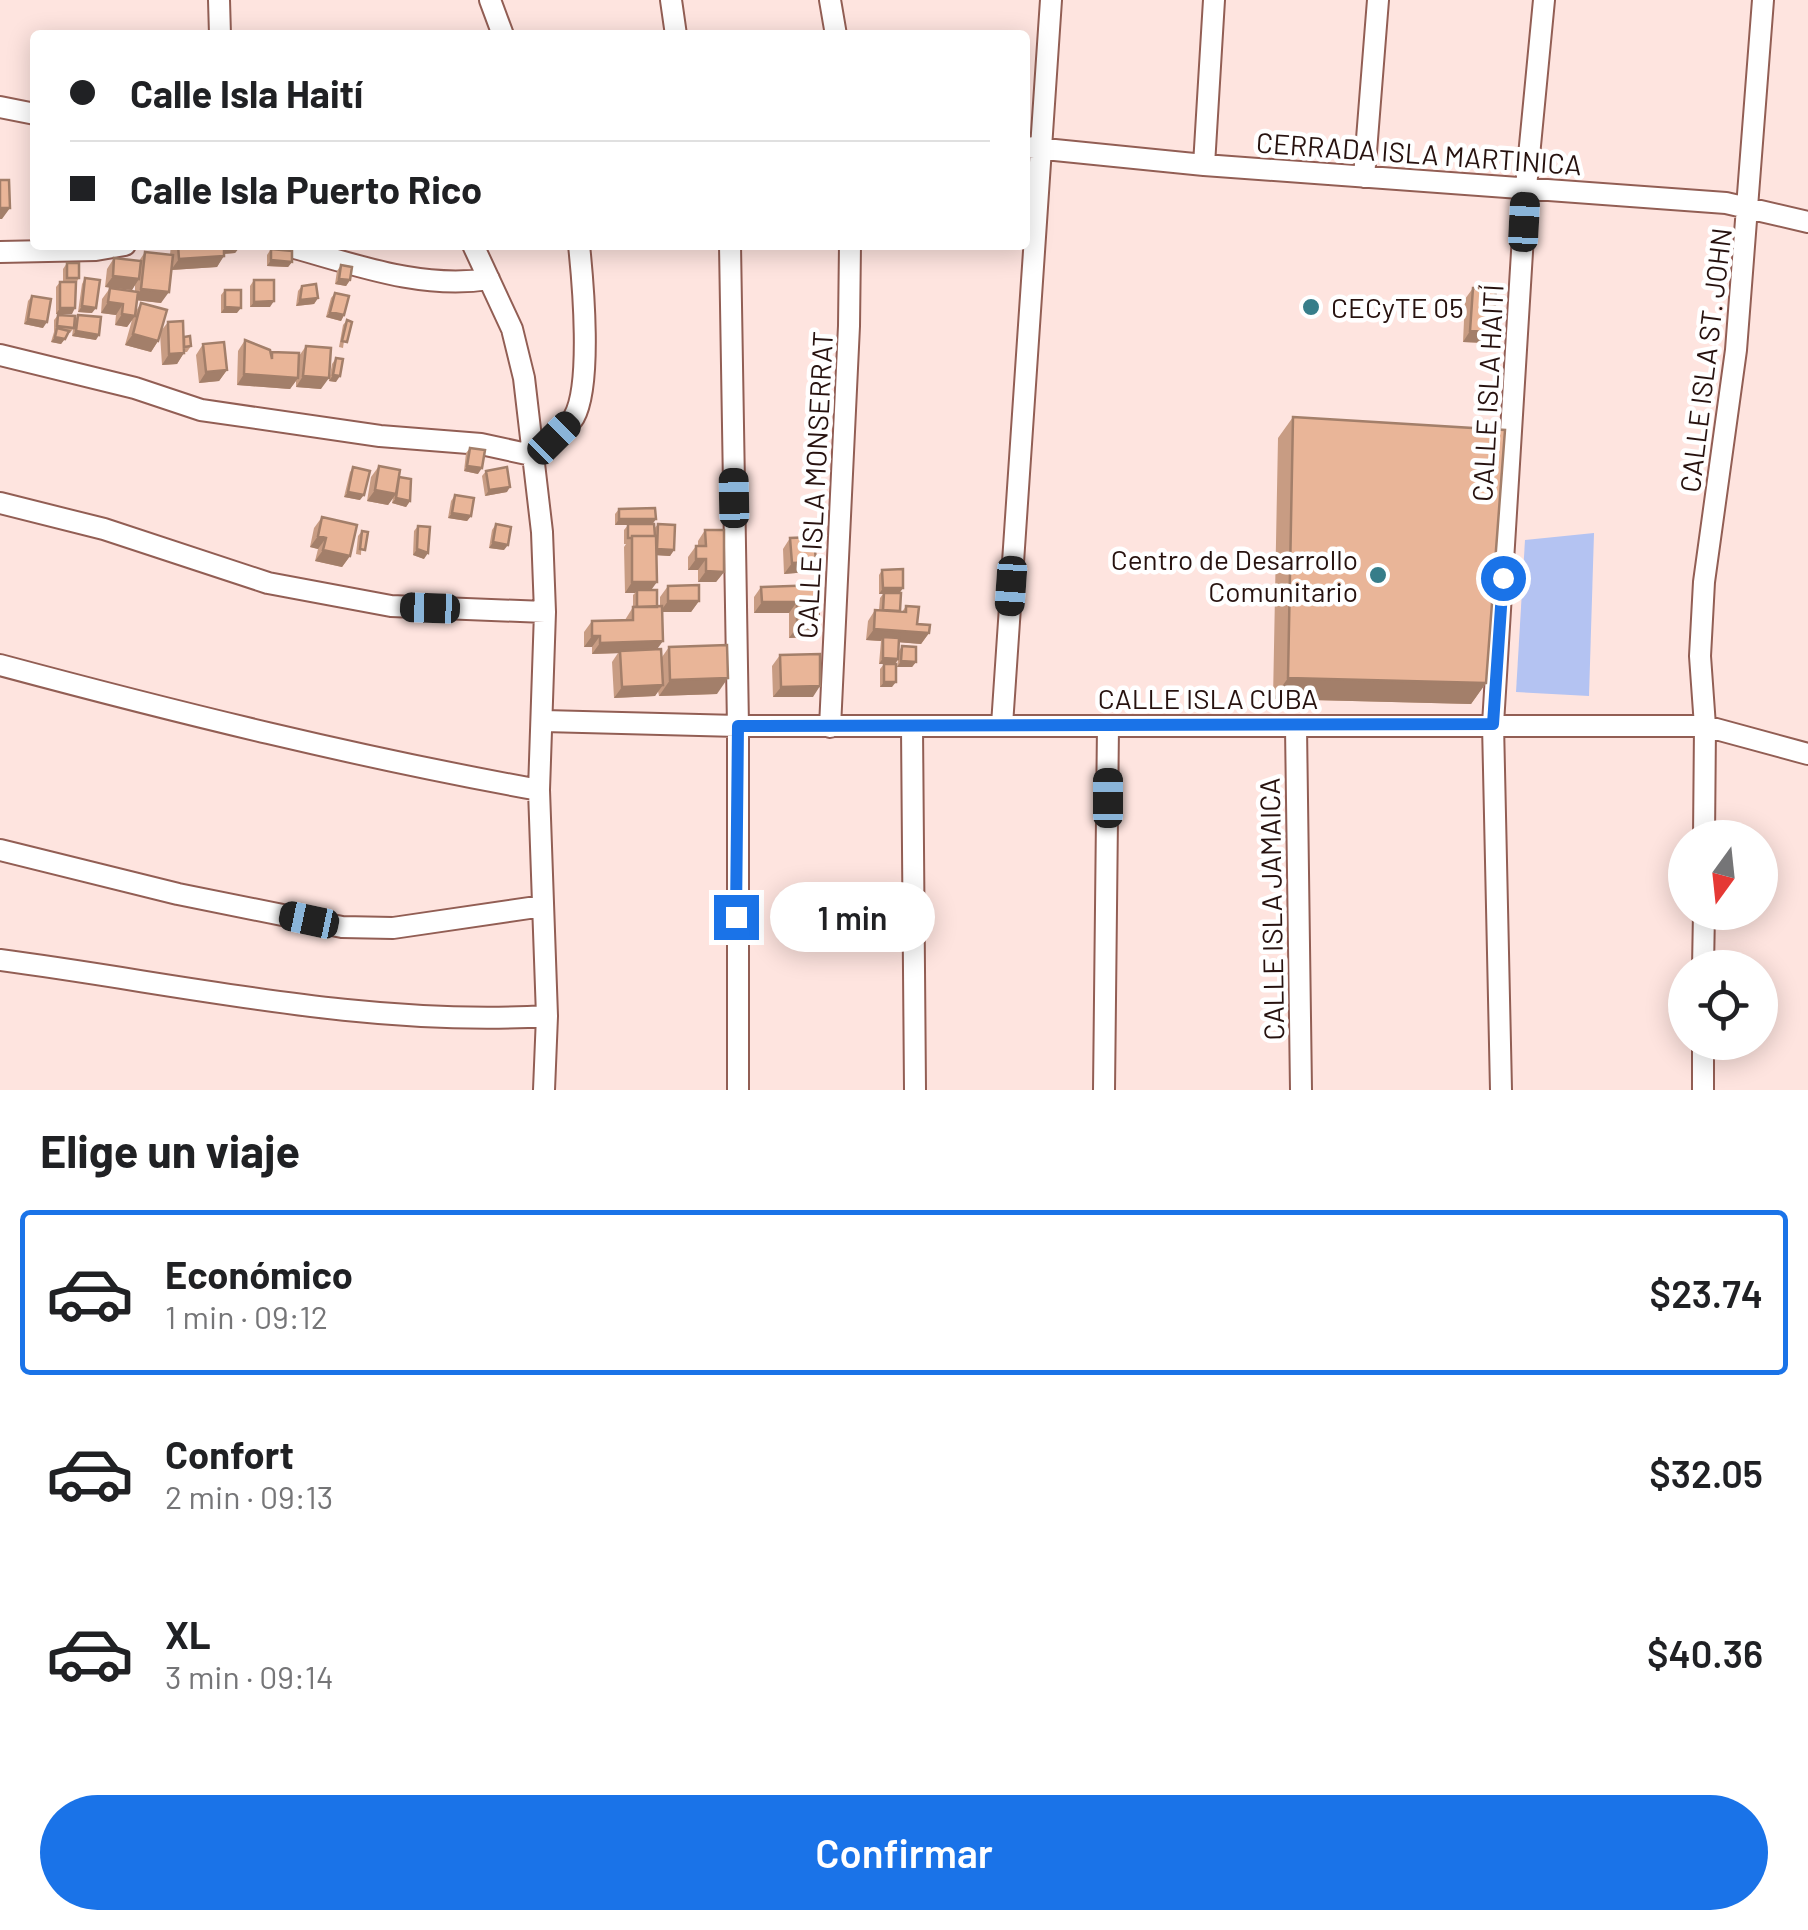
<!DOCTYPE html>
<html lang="es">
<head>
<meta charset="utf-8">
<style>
  body { margin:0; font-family:Barlow,sans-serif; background:#f6f6f6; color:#202124; height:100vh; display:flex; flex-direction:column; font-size:38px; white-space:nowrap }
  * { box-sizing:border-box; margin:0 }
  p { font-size:32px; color:#757577 }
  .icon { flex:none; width:55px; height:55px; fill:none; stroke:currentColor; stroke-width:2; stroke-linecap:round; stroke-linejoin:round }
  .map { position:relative; height:1090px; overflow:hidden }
  .sheet { display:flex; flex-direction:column; background:#fff; flex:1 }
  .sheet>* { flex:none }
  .top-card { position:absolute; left:30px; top:30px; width:1000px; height:220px; border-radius:10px; box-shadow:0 5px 25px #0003; display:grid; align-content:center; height:220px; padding:0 40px; background:#fff }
  .needle { width:65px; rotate:195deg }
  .tools { position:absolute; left:1668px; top:820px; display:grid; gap:20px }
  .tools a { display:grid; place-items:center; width:110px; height:110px; border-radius:50%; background:#fff; box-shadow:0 5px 25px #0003; font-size:50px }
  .end { position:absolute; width:45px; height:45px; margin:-22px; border:12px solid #1a73e8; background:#fff; box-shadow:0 0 0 5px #fff }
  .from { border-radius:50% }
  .bubble { position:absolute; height:70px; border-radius:35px; background:#fff; box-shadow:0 5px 25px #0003; font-size:32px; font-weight:600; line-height:70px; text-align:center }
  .car { position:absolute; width:30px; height:60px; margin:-30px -15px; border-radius:12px; box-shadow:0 0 8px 2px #0007; background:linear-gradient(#222 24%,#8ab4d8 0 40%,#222 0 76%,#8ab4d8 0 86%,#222 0) }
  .top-card b { display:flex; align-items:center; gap:35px; height:95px; font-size:38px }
  .top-card b+b { border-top:2px solid #e0e0e0 }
  .top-card i { width:25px; height:25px; background:#202124 }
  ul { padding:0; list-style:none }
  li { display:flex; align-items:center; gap:30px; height:165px; margin:0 20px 15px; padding:0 20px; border:5px solid transparent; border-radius:10px }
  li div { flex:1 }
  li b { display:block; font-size:38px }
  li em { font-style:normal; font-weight:600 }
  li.on { border-color:#1a73e8 }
  li>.icon { width:90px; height:90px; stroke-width:1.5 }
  h2 { padding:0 40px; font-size:45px; line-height:120px }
  .primary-button { display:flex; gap:20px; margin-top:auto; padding:20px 40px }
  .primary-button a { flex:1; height:115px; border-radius:60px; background:#1a73e8; color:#fff; font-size:40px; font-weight:600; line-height:115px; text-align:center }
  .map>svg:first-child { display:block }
  .green { fill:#b4c3f2 }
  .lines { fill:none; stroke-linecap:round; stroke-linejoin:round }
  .street-casing { stroke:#925e54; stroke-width:24 }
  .street { stroke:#fff; stroke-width:20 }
  .wall { fill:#c89c83 }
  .shaded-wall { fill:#a37f6a }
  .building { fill:#e9b598; stroke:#a37f6a; stroke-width:2.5 }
  .route { stroke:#1a73e8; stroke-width:12 }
  .poi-dot { fill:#377d89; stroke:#fff; stroke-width:4 }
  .labels { text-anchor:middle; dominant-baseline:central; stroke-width:9; stroke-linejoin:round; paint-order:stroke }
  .street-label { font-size:28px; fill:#27120f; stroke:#fff }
  .poi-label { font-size:28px; fill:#27120f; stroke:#fff; text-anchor:start }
</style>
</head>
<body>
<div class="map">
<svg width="1808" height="1090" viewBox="0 0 1808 1090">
  <rect width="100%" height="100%" fill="#fee4df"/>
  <!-- green -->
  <path class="green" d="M 1594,533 L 1589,696 L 1516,692 L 1525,540 Z"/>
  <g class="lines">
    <defs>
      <path id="street" d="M 219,0 L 220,35
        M 490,0 L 503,35
        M 671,0 L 676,35
        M 830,0 L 836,35
        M 0,107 L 35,114
        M 1025,147 L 1204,165 L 1726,203 L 1808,222
        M 1204,165 L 1214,0
        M 1364,177 L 1378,0
        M 284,245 C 351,263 419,290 489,279
        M 473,245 L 512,329 L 524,378 L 542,532 L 545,612 L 539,790 L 547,1016 L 544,1090
        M 730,245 L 738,726 L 738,1090
        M 0,252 L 96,250 L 125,245
        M 0,355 L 135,388 L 201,410 L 380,436 L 481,444 L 536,456
        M 536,456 C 548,444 565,431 574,417 C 592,385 583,283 579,245
        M 0,503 L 104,529 L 268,583 L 391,606 L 545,612
        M 0,665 C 179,713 357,757 539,790
        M 544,721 L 738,726 L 1705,726 L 1808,754
        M 1002,725 L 1051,0
        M 830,727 L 849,326 L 850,245
        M 912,727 L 915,1090
        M 1296,727 L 1301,1090
        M 1704,838 L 1705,726 L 1700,656 L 1704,582 L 1736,350 L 1763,0
        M 0,850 L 178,894 L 342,927 L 393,928 L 543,906
        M 0,960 C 182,984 363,1027 547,1016
        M 1703,968 L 1704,912
        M 1104,1090 L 1108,726
        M 1501,1090 L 1493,724 L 1526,187 L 1544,0
        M 1703,1090 L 1703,1042"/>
    </defs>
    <!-- street casing -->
    <use href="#street" class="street-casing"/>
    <!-- street -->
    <use href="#street" class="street"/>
  </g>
  <!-- wall -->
  <path class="wall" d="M 171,245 L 239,245 L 239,248 L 235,253 L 224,254 L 217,267 L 171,270 L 161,303 L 137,300 L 136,311 L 141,303 L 161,331 L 168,322 L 191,346 L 187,352 L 184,352 L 177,364 L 162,365 L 160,334 L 158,341 L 151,352 L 125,345 L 132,320 L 127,327 L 115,325 L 116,315 L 101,313 L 102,299 L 110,288 L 135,291 L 135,284 L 132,290 L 105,287 L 107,269 L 114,258 L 139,261 L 145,252 L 170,255 Z
    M 271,249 L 292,262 L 288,267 L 267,266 L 267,255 Z
    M 67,263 L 79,278 L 76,283 L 72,314 L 56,314 L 56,287 L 60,282 L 63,282 L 63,269 Z
    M 341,265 L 350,280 L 346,286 L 335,284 L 337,271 Z
    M 85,278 L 92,313 L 78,312 L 82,284 Z
    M 254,280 L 270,307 L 250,307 L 250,286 Z
    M 302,286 L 318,298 L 314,304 L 296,306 L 298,291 Z
    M 1473,288 L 1486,343 L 1463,342 L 1465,299 Z
    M 225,290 L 237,313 L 221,313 L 221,295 Z
    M 335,293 L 344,315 L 341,321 L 326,317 L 331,298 Z
    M 32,296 L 43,328 L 24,324 L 28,301 Z
    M 58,315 L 75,320 L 78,315 L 96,340 L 72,336 L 73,329 L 70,333 L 68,333 L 61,344 L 51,342 L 54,332 L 54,320 Z
    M 347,320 L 343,348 L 339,347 L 343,325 Z
    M 245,340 L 271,354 L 299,356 L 306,346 L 321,389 L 296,387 L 296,381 L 290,389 L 237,385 L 238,351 Z
    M 203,344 L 227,370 L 219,381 L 199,383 L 196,355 Z
    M 336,358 L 336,382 L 329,381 L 332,364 Z
    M 1293,417 L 1486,683 L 1471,704 L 1273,699 L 1278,438 Z
    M 470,448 L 478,474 L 464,471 L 466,453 Z
    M 379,466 L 410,501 L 406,507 L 392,503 L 393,498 L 388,505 L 367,501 L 371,477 Z
    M 353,467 L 360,500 L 344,497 L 350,472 Z
    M 486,471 L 507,492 L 485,496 L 482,476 Z
    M 455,495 L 471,516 L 467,521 L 448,518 L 451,501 Z
    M 619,509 L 652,524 L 654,529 L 658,524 L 674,550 L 670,556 L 656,555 L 651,590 L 657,607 L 660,606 L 660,597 L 668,586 L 699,601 L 691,612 L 662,612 L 657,650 L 662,657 L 669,647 L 717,694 L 659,696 L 658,691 L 655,696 L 614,698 L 612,662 L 618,653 L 592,654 L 592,647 L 584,647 L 584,632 L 592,621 L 625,620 L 633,607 L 633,595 L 635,593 L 625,593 L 624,547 L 626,544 L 624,544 L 624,530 L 628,525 L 615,525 L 615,514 Z
    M 322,517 L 350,556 L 342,567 L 315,561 L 318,549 L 310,547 L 314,528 Z
    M 496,524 L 504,550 L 489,548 L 492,530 Z
    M 418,526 L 424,559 L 413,555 L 414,531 Z
    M 705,530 L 724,572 L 716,582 L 698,582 L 698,570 L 688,570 L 688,557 L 696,546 L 698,546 L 698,541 Z
    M 362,531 L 361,555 L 356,554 L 358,536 Z
    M 790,538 L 808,572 L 784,574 L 783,549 Z
    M 882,570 L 899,593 L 900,612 L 902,612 L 906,606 L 917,624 L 929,633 L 921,644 L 899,642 L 899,651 L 902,646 L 916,662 L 912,667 L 897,667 L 898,660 L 895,664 L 892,687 L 880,687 L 880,669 L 884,664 L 879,664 L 881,641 L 866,640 L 868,621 L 875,610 L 879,610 L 880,598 L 883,594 L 879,594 L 879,575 Z
    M 818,585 L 819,626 L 811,637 L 789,638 L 789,613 L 754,613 L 754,597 L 761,587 Z
    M 780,655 L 813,697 L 773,697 L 772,666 Z"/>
  <!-- shaded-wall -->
  <path class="shaded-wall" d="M 0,208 L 10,208 L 2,219 L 0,219 Z
    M 226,248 L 239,248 L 235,253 L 222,254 Z
    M 224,256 L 217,267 L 171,270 L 179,259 Z
    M 271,260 L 292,262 L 288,267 L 267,266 Z
    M 113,276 L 139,279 L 132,290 L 105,287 Z
    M 339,279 L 350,280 L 346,286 L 335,284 Z
    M 141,289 L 169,292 L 161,303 L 134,300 Z
    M 318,298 L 314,304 L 296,306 L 300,300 Z
    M 274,301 L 270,307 L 250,307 L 254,302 Z
    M 108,302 L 123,304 L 116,315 L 101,313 Z
    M 82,306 L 96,308 L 92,313 L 78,312 Z
    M 225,307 L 241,308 L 237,313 L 221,313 Z
    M 60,308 L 75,308 L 72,314 L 56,314 Z
    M 330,312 L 344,315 L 341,321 L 326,317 Z
    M 122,314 L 135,316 L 127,327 L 115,325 Z
    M 28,319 L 47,322 L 43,328 L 24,324 Z
    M 76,331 L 99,335 L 96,340 L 72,336 Z
    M 1470,331 L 1493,332 L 1486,343 L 1463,342 Z
    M 133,334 L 158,341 L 151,352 L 125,345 Z
    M 55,337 L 65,339 L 61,344 L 51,342 Z
    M 184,353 L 177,364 L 162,365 L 169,354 Z
    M 227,370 L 219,381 L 199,383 L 206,372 Z
    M 244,374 L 298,378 L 290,389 L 237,385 Z
    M 333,375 L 340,376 L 336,382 L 329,381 Z
    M 303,376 L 329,378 L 321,389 L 296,387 Z
    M 467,466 L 482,468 L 478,474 L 464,471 Z
    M 510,487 L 507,492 L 485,496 L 489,490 Z
    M 375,490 L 396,494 L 388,505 L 367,501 Z
    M 348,492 L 364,495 L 360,500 L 344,497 Z
    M 396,498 L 410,501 L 406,507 L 392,503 Z
    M 452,513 L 471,516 L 467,521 L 448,518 Z
    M 619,519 L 656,519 L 652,525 L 615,525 Z
    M 318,536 L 326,538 L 318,549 L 310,547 Z
    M 493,542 L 508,545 L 504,550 L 489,548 Z
    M 417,549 L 428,553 L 424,559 L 413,555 Z
    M 657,549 L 674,550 L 670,556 L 653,555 Z
    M 323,550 L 350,556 L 342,567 L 315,561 Z
    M 696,559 L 706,559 L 698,570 L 688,570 Z
    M 816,562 L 808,572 L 784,574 L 792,563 Z
    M 706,571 L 724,572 L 716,582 L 698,582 Z
    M 632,582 L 657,582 L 649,593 L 637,590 L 635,593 L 625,593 Z
    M 883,588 L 903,588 L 899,594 L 879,594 Z
    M 668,601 L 699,601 L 691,612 L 660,612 Z
    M 762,602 L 797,602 L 789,613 L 754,613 Z
    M 819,626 L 811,637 L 789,638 L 797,627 Z
    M 874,629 L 929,633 L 921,644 L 883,641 L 883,637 L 881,641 L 866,640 Z
    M 592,636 L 600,636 L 592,647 L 584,647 Z
    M 663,641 L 655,652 L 592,654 L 600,643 Z
    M 883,658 L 898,659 L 895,664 L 879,664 Z
    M 901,661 L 916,662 L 912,667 L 897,667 Z
    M 728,678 L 717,694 L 659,696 L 670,680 Z
    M 1288,678 L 1486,683 L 1471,704 L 1273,699 Z
    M 884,682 L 896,682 L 892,687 L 880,687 Z
    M 663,685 L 655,696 L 614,698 L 622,687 Z
    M 820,686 L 813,697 L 773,697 L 781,687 Z"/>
  <!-- building -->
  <path class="building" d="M 0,180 L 9,180 L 10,208 L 0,208 Z
    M 178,245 L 224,245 L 224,256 L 179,259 Z
    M 226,245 L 239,245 L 239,248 L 226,248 Z
    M 271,249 L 292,251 L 292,262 L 271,260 Z
    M 145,252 L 173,255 L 169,292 L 141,289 Z
    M 114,258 L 141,261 L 139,279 L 113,276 Z
    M 67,263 L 79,263 L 79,278 L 67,278 Z
    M 341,265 L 352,267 L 350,280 L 339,279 Z
    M 85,278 L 100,280 L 96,308 L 82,306 Z
    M 254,280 L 274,280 L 274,301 L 254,302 Z
    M 60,282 L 76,282 L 75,308 L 60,308 Z
    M 316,284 L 318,298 L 300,300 L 302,286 Z
    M 110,288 L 138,292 L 135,316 L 122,314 L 123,304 L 108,302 Z
    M 1473,288 L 1496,289 L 1493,332 L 1470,331 Z
    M 225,290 L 241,290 L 241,308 L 225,307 Z
    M 335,293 L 349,296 L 344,315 L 330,312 Z
    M 32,296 L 51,299 L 47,322 L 28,319 Z
    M 141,303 L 167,310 L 158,341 L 133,334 Z
    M 58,315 L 75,316 L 74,328 L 57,326 Z
    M 78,315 L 101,317 L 99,335 L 76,331 Z
    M 347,320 L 352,322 L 347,342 L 342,341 Z
    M 183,321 L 184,353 L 169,354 L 168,322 Z
    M 57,328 L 69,331 L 65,339 L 55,337 Z
    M 190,336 L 191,346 L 184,347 L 184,337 Z
    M 245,340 L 270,350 L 272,359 L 272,352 L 299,353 L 298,378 L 244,374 Z
    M 224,342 L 227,370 L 206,372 L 203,344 Z
    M 306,346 L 331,348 L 329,378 L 303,376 Z
    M 336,358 L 343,359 L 340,376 L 333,375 Z
    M 1293,417 L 1505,430 L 1486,683 L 1288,678 Z
    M 470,448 L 485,450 L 482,468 L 467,466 Z
    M 379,466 L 400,470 L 396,494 L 375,490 Z
    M 353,467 L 370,471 L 364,495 L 348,492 Z
    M 507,467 L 510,487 L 489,490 L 486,471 Z
    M 399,477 L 411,479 L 410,501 L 396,498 Z
    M 455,495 L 474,498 L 471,516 L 452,513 Z
    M 655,508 L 656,519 L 619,519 L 619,509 Z
    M 322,517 L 357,525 L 350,556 L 323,550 L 326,538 L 318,536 Z
    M 496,524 L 511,527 L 508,545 L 493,542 Z
    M 628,524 L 654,524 L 655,536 L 632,536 L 632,538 L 628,538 Z
    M 658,524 L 675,525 L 674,550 L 657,549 Z
    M 418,526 L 430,527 L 428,553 L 417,549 Z
    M 705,530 L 724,530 L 724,572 L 706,571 L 706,559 L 696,559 L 696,546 L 706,546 Z
    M 362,531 L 368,532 L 365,550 L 360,549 Z
    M 632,536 L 656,536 L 657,582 L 632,582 Z
    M 814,537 L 816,562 L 792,563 L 790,538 Z
    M 903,569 L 903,588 L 883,588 L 882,570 Z
    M 699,585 L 699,601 L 668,601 L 668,586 Z
    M 818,585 L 819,626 L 797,627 L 797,602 L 762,602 L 761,587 Z
    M 637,590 L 657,590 L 657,607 L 637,607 Z
    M 884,593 L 901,593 L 900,611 L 883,610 Z
    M 662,606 L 663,641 L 600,643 L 600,636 L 592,636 L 592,621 L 633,620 L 633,607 Z
    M 906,606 L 919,607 L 917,624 L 930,625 L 929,633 L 874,629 L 875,610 L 906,612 Z
    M 883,637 L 899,638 L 898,659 L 883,658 Z
    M 727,645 L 728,678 L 670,680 L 669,647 Z
    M 902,646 L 916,647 L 916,662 L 901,661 Z
    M 661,649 L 663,685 L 622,687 L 620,651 Z
    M 820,654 L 820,686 L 781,687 L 780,655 Z
    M 884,664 L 896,664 L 896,682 L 884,682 Z"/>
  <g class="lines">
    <!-- route -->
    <path class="route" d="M 736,917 L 738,726 L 1493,724 L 1503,578"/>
  </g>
  <!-- markers -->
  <g class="poi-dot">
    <circle cx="1311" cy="307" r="10"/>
    <circle cx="1378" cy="575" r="10"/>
  </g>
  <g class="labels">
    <!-- street labels -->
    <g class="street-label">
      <text transform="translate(1419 153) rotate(4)">CERRADA ISLA MARTINICA</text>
      <text transform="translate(1705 360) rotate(-83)">CALLE ISLA ST. JOHN</text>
      <text transform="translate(1487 393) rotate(-87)">CALLE ISLA HAITÍ</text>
      <text transform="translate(814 485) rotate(-87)">CALLE ISLA MONSERRAT</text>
      <text x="1208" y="698">CALLE ISLA CUBA</text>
      <text transform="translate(1271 909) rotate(-91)">CALLE ISLA JAMAICA</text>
    </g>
    <!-- poi labels -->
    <g class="poi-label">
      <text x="1331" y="307">CECyTE 05</text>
      <text x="1358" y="559" text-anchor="end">Centro de Desarrollo<tspan x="1358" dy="32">Comunitario</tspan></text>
    </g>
  </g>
</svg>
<div class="tools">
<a><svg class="needle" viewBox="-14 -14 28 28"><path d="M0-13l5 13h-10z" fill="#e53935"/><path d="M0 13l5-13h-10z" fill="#757577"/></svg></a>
<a><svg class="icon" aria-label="locate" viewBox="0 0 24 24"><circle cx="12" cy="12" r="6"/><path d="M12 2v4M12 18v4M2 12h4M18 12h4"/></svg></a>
</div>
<i class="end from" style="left:1503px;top:578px"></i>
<i class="end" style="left:736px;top:917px"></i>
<div class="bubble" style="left:770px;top:882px;width:165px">1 min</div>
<i class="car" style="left:1524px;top:222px;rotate:3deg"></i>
<i class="car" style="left:554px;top:438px;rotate:45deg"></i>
<i class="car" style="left:734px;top:498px;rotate:359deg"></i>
<i class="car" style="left:1011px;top:586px;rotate:184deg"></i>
<i class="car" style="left:430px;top:608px;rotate:272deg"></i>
<i class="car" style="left:1108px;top:798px;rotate:0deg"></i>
<i class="car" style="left:309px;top:920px;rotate:282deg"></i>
<div class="top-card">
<b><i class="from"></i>Calle Isla Haití</b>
<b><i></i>Calle Isla Puerto Rico</b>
</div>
</div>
<section class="sheet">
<h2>Elige un viaje</h2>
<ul>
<li class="on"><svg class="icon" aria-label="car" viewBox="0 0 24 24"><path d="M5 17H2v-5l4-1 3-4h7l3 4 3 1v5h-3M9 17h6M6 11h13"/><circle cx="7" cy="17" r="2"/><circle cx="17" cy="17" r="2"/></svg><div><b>Económico</b><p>1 min · 09:12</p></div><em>$23.74</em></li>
<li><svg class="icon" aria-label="car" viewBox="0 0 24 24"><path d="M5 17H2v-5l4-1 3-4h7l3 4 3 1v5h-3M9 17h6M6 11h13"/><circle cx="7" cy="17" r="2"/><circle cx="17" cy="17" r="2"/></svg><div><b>Confort</b><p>2 min · 09:13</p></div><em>$32.05</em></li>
<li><svg class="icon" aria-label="car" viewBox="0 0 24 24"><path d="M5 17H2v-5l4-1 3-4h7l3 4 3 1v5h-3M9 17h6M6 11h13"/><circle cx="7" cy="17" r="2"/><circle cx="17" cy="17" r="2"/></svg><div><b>XL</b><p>3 min · 09:14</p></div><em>$40.36</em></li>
</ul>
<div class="primary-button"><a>Confirmar</a></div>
</section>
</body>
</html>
